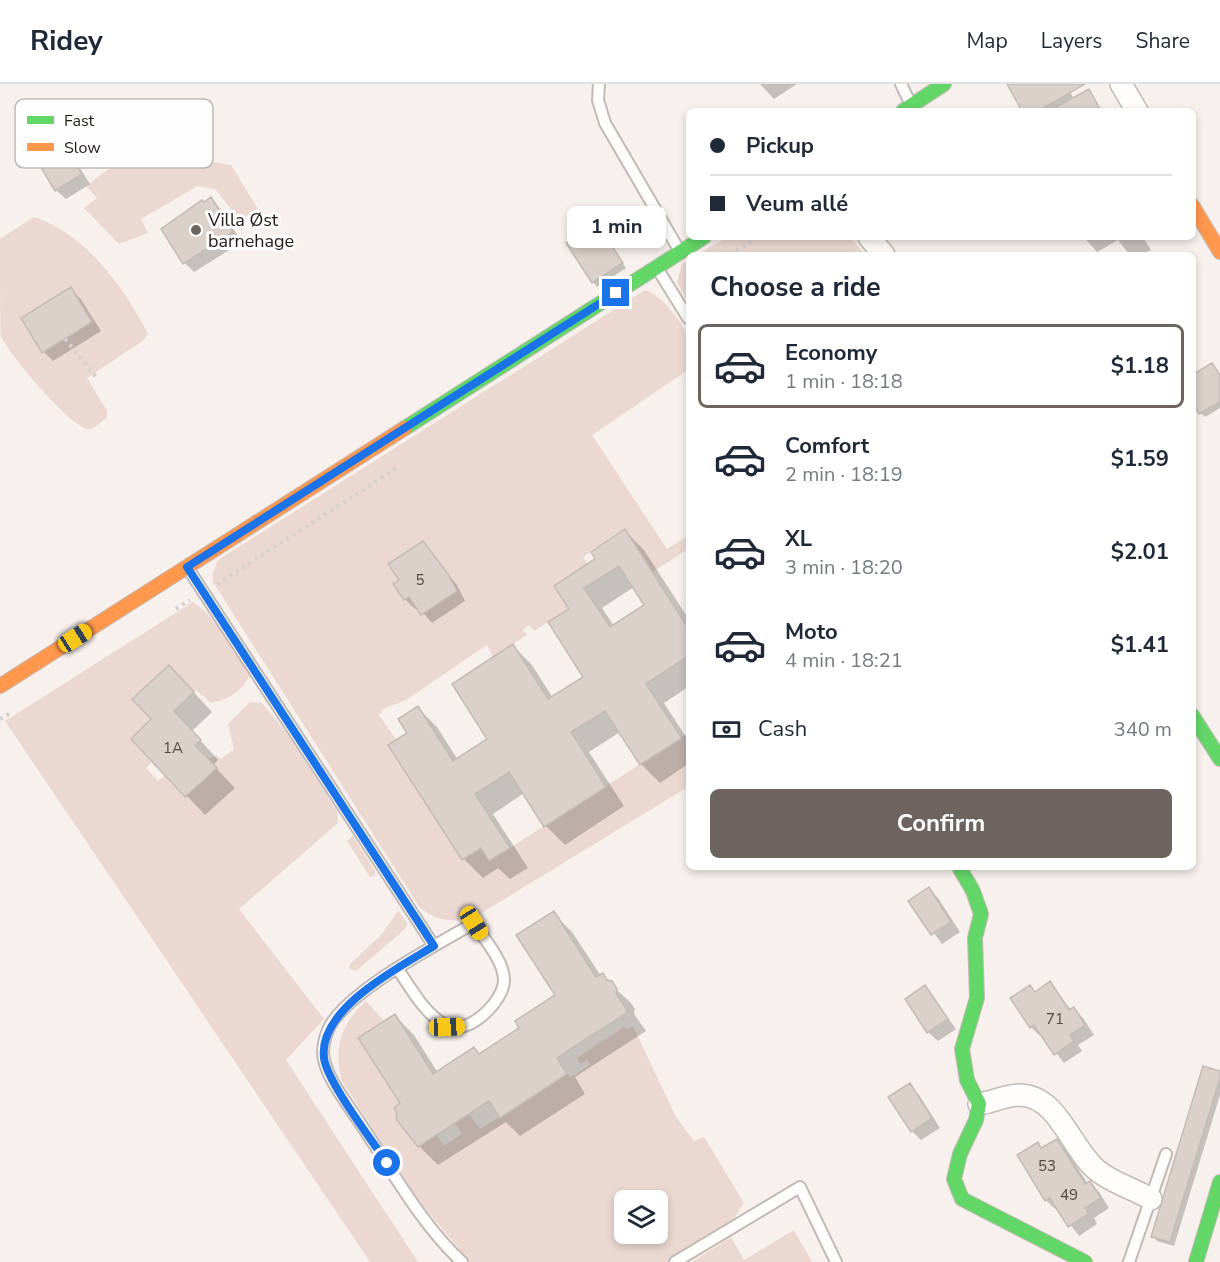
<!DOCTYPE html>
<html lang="en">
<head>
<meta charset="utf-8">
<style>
  body { margin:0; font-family:"Nunito Sans",sans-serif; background:#f2f2f3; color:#1f2937; height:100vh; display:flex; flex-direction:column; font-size:22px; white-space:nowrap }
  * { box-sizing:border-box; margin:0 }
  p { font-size:20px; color:#747a83 }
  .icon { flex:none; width:33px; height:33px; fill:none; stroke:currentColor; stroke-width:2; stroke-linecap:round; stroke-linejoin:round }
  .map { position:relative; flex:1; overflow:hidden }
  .panel { position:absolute; left:686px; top:168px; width:510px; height:618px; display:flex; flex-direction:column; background:#fff; border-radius:9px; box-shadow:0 3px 9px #0003 }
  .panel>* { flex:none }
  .top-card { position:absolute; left:686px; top:24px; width:510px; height:132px; border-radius:9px; box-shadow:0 3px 9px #0003; display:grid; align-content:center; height:132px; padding:0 24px; background:#fff }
  .fabs { position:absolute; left:614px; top:1106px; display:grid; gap:12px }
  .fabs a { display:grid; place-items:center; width:54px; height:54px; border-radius:9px; background:#fff; box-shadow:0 3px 9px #0003; font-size:30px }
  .end { position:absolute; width:27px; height:27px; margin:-14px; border:8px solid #1a73e8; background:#fff; box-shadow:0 0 0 3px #fff }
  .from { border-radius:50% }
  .bubble { position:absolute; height:42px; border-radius:9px; background:#fff; box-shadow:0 3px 9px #0003; font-size:20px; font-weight:700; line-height:42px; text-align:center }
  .car { position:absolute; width:18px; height:36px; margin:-18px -9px; border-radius:8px; box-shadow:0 0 4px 2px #0007; background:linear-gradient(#f5c518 24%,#345 0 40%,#f5c518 0 76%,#345 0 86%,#f5c518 0) }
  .top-card b { display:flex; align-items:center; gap:21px; height:57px; font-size:22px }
  .top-card b+b { border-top:2px solid #e0e1e3 }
  .top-card i { width:15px; height:15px; background:#1f2937 }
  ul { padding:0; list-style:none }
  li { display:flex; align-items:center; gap:18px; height:84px; margin:0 12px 9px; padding:0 12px; border:3px solid transparent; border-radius:9px }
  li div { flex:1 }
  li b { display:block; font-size:22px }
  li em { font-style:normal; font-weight:700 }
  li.active { border-color:#6e645f }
  li>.icon { width:54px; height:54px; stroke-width:1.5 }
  h2 { padding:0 24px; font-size:27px; line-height:72px }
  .pay { display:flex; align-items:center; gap:15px; height:66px; padding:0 24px; font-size:22px }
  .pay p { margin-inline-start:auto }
  .cta { display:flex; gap:12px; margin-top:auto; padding:12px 24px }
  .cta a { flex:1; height:69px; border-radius:9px; background:#6e645f; color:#fff; font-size:24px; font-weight:700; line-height:69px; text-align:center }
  header { display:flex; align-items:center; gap:36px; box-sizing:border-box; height:84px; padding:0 30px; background:#fff; border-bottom:2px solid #e0e1e3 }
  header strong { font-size:28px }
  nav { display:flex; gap:33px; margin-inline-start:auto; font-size:21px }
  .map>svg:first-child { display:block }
  .green { fill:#ebd9d1; fill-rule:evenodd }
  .shadow { fill:#0003; fill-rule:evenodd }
  .building { fill:#dbd0ca; stroke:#c4bbb7; stroke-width:1.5; fill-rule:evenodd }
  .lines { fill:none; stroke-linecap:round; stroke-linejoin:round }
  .lane-casing { stroke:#c3bab6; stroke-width:14 }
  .street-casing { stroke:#c3bab6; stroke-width:24 }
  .fast-casing { stroke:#c3bab6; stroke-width:16 }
  .slow-casing { stroke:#c3bab6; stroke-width:16 }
  .path { stroke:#d4d0cf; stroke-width:4; stroke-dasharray:3 4.5; stroke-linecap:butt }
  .lane { stroke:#fefdfc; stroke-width:10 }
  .street { stroke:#fefdfc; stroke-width:21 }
  .fast { stroke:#63d668; stroke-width:14 }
  .slow { stroke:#ff974d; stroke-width:14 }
  .route { stroke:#1a73e8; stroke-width:8 }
  .poi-dot { fill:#6e645f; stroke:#fefefe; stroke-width:2 }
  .labels { text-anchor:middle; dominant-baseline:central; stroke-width:6; stroke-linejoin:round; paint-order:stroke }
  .number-label { font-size:15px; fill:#524641 }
  .poi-label { font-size:18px; fill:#241813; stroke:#fefefe; text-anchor:start }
  .key { fill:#fefefe; stroke:#bdb9b8; stroke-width:1.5 }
  .key-label { font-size:16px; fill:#241813 }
</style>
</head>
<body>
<header>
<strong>Ridey</strong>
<nav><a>Map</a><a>Layers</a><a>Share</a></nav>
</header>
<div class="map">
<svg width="1220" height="1178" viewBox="0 0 1220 1178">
  <rect width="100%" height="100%" fill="#f7f0ec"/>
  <!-- green -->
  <path class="green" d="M 120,69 L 191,74 L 231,81 L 258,125 L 240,136 L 215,105 L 198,102 L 141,135 L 148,149 L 119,160 L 84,124 L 97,114 L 86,102 L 113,82 Z
    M 34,133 C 86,150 124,203 148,250 L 144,256 L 87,294 L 107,327 L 107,333 C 101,338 96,345 88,345 C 71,344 7,268 1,252 C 0,241 0,171 0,155 Z
    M 727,153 L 850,153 L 865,171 L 697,171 Z
    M 688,176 L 688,218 L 677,198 L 682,180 Z
    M 645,206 C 661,210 686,241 688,256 C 690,266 688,276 688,286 L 592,351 L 667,465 L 688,452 L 688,465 L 653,488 L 625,446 L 583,473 L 588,480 L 554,502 L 569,525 L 534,547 L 529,541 L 523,546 L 527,551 L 493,573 L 487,561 L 406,616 L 383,625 L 379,631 L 396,655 L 388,661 L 463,776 L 481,764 L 490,777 L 688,649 L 688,703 L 475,833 C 453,839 439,838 420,824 L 213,498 L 212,491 L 218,476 Z
    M 193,518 L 207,529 L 253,585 C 243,606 234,614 211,619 L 196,606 L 194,608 L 169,581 L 133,616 L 151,635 L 131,655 L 152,678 L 146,684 L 158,697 L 165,691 L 185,713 L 217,684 L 209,675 L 216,671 L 221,675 L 234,665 L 228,640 L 250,618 L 262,619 L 288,651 L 337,727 L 338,739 L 239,825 L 324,935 L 286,976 L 418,1178 L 370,1178 L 5,637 Z
    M 353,752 L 375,787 L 375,792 L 370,793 L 347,757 Z
    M 398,827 L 408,840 L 404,846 L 356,887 L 349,885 L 350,880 L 382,850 Z
    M 366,917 L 384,937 L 358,954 L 400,1019 L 394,1024 L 402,1044 L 408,1045 L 418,1063 L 437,1051 L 444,1062 L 462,1050 L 455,1039 L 469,1030 L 480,1045 L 567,990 L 571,993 L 590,981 L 587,975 L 581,980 L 577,974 L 624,943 L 627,946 L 633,942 L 676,1033 L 694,1057 L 704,1053 L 744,1119 L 731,1139 L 669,1178 L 470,1178 L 419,1117 L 342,997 C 333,965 341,939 366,917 ZM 624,1116 L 657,1116 L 657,1149 L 624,1149 Z
    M 794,1146 L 812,1178 L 692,1178 L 731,1153 L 744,1176 Z"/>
  <!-- shadow -->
  <path class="shadow" d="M 760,0 L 797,0 L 774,15 Z
    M 1020,0 L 1065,0 L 1074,15 L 1089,6 L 1102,27 L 1024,27 Z
    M 42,39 L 65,60 L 90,100 L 66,115 L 56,106 Z
    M 211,115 L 220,125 L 242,158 L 194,188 L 185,179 L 178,133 L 202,118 L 204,120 Z
    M 597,141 L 626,184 L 597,203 L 593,198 Z
    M 1084,153 L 1143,153 L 1151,166 L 1141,171 L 1130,171 L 1118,156 L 1097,168 Z
    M 70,205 L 80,214 L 101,247 L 53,277 L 44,268 Z
    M 1212,280 L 1220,291 L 1220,324 L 1205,333 L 1201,329 Z
    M 625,447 L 644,466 L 688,534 L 688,603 L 664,619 L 688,656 L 688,680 L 660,699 L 641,680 L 620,648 L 589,668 L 624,722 L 565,761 L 546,742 L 524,709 L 493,730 L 528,784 L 510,795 L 498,784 L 483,794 L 464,775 L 390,661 L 409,649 L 418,624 L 437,643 L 458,676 L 489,655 L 513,562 L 532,581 L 553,614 L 585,593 L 571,525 L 598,475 ZM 634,503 L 646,522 L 614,542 L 602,524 Z
    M 423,459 L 457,501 L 465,517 L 432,539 L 418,523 L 415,525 L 405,515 L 395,500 L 401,497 Z
    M 188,602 L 212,628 L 192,647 L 218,676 L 213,681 L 235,704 L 205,731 L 133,655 Z
    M 929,805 L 938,814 L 960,848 L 942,860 L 910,817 Z
    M 553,829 L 572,848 L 601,892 L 630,918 L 635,925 L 634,930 L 646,947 L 575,993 L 585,1010 L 520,1052 L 506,1038 L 438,1081 L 419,1062 L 402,1020 L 395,932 L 414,951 L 438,989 L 480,971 L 521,944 L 557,911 Z
    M 1050,899 L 1071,926 L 1074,925 L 1083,934 L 1094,951 L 1078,961 L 1082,967 L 1064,979 L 1042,951 L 1040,952 L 1031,943 L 1030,902 L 1036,909 Z
    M 925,903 L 956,945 L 938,957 L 928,948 Z
    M 1220,989 L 1220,1011 L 1174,1162 L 1157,1157 L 1153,1152 Z
    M 909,1001 L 919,1011 L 940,1044 L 921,1056 L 912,1047 Z
    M 1057,1057 L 1066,1066 L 1088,1100 L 1090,1099 L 1099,1108 L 1109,1124 L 1094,1134 L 1097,1140 L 1079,1152 L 1058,1124 L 1055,1125 L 1046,1116 L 1038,1060 L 1043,1065 Z"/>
  <!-- building -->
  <path class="building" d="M 1007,0 L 1085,0 L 1038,27 L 1022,27 Z
    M 1089,5 L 1101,27 L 1049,27 Z
    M 42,38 L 51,51 L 55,48 L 82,90 L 55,107 L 21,50 Z
    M 211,113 L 233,148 L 183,180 L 161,145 L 202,116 L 204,118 Z
    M 597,139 L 623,179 L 592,199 L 566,159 Z
    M 71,203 L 92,238 L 42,269 L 21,234 Z
    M 1212,279 L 1220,291 L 1220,318 L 1199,330 L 1192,318 L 1192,291 Z
    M 625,445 L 688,544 L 688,572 L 646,600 L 682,654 L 640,681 L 605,627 L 571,648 L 606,703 L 544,743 L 509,688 L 475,710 L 510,764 L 489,777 L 481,764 L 462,776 L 388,661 L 407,649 L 398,635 L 418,622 L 453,677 L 487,655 L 452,600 L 493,573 L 513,560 L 548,615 L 583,593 L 548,538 L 569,525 L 554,502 L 595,475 L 591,468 ZM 619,482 L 644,521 L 610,543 L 584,504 Z
    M 423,457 L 448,490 L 457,507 L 421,531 L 409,513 L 404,516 L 393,500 L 399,496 L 388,480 Z
    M 169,581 L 194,608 L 174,627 L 201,656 L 195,661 L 217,684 L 185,713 L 131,655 L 151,635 L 132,615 Z
    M 929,803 L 951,838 L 931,851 L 908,817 Z
    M 554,827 L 596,893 L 603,889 L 607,896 L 612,897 L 617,905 L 616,909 L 628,928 L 557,974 L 567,990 L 500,1034 L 489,1017 L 418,1063 L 396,1035 L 397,1029 L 394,1024 L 400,1019 L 358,954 L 395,930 L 433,990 L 474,963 L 479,970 L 519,944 L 515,937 L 555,911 L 516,851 Z
    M 1050,897 L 1069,926 L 1074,923 L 1085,941 L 1070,951 L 1074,957 L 1054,971 L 1034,941 L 1030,944 L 1010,914 L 1030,901 L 1035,908 Z
    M 925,901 L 948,935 L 927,949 L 905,915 Z
    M 1203,982 L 1220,987 L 1220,994 L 1170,1158 L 1151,1153 Z
    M 910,999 L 932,1034 L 911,1048 L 888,1013 Z
    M 1057,1055 L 1085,1100 L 1090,1097 L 1101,1114 L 1085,1124 L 1089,1130 L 1068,1143 L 1050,1114 L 1045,1117 L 1017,1071 L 1038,1058 L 1041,1064 Z"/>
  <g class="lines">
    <defs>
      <path id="lane" d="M 599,0 L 598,16 L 605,39 L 679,166
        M 901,0 L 911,21
        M 657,184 L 688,234
        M 187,483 L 434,862
        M 397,884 C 411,904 423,928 445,941 C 466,954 504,918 504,896 C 504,877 484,855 474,839 C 435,862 359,901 333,937 C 326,947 321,964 324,976 C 329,998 348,1020 360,1039 C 392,1086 420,1139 462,1178
        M 675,1178 L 800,1103 L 836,1178
        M 1129,1178 L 1166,1070"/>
      <path id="street" d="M 1121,0 L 1137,27
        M 869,153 L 884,171
        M 979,1020 C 992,1018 1008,1011 1020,1011 C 1059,1012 1071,1066 1098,1087 C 1113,1099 1134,1105 1151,1115"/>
      <path id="fast" d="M 903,27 L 944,0
        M 405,344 L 704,153
        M 1192,631 L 1220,675
        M 959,783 L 973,807 L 981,830 L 975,854 L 977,914 L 962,965 L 967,996 L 979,1020 L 976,1036 L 960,1070 L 954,1095 L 962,1115 L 1085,1178
        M 1196,1178 L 1220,1098"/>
      <path id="slow" d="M 1192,121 L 1220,168
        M 0,602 L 405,344"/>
    </defs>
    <!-- lane casing -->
    <use href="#lane" class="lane-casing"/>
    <!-- street casing -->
    <use href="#street" class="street-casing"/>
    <!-- fast casing -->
    <use href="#fast" class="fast-casing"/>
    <!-- slow casing -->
    <use href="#slow" class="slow-casing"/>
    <!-- path -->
    <path class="path" d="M 730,171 L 758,153
      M 65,255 L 97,294
      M 217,500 L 397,384
      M 176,525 L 190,516
      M 0,635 L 12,628"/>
    <!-- lane -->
    <use href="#lane" class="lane"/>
    <!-- street -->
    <use href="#street" class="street"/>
    <!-- fast -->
    <use href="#fast" class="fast"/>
    <!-- slow -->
    <use href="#slow" class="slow"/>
  </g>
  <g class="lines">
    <!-- route -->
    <path class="route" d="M 387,1079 C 372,1056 327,998 324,974 C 318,925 398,884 434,862 L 187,483 L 616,209"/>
  </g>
  <!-- markers -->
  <circle class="poi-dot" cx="196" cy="146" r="6"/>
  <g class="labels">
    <!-- number labels -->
    <g class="number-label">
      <text x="420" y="496">5</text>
      <text x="173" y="664">1A</text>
      <text x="1055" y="935">71</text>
      <text x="1047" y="1082">53</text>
      <text x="1069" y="1111">49</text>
    </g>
    <!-- poi labels -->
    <g class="poi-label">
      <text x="208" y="136">Villa Øst<tspan x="208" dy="21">barnehage</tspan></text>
    </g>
  </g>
  <!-- legend -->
  <rect x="15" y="15" width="198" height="69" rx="9" class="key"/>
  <rect x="27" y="32" width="27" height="8" fill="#63d668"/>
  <rect x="27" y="59" width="27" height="8" fill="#ff974d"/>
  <g class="key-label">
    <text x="64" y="42">Fast</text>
    <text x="64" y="69">Slow</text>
  </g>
</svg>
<div class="fabs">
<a><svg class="icon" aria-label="layers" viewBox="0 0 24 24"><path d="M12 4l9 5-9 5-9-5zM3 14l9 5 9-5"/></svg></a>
</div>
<i class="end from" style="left:387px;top:1079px"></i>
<i class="end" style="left:616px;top:209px"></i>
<div class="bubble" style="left:567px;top:122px;width:99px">1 min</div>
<i class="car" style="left:75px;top:554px;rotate:58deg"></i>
<i class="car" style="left:474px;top:839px;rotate:148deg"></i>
<i class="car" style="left:447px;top:943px;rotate:88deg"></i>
<div class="top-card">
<b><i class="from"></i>Pickup</b>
<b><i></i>Veum allé</b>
</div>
<section class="panel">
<h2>Choose a ride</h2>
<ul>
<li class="active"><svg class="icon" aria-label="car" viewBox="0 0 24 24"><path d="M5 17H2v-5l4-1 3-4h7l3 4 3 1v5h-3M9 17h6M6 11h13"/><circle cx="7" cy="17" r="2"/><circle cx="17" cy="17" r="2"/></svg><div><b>Economy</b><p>1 min · 18:18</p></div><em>$1.18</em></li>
<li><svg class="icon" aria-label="car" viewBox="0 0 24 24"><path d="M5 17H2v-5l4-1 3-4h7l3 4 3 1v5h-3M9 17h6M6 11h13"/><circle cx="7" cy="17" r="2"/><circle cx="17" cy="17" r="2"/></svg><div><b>Comfort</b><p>2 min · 18:19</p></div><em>$1.59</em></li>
<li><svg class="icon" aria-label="car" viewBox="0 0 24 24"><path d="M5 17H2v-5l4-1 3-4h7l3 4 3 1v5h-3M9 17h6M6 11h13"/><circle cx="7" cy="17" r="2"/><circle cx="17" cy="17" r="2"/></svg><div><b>XL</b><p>3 min · 18:20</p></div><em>$2.01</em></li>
<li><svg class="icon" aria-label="car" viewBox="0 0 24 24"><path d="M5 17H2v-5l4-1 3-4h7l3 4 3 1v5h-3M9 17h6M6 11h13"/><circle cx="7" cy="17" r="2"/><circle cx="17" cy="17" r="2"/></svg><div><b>Moto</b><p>4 min · 18:21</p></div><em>$1.41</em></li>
</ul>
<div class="pay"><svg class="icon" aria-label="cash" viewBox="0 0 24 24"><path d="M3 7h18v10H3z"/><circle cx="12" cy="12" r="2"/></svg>Cash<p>340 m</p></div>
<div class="cta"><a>Confirm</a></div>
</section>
</div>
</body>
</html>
